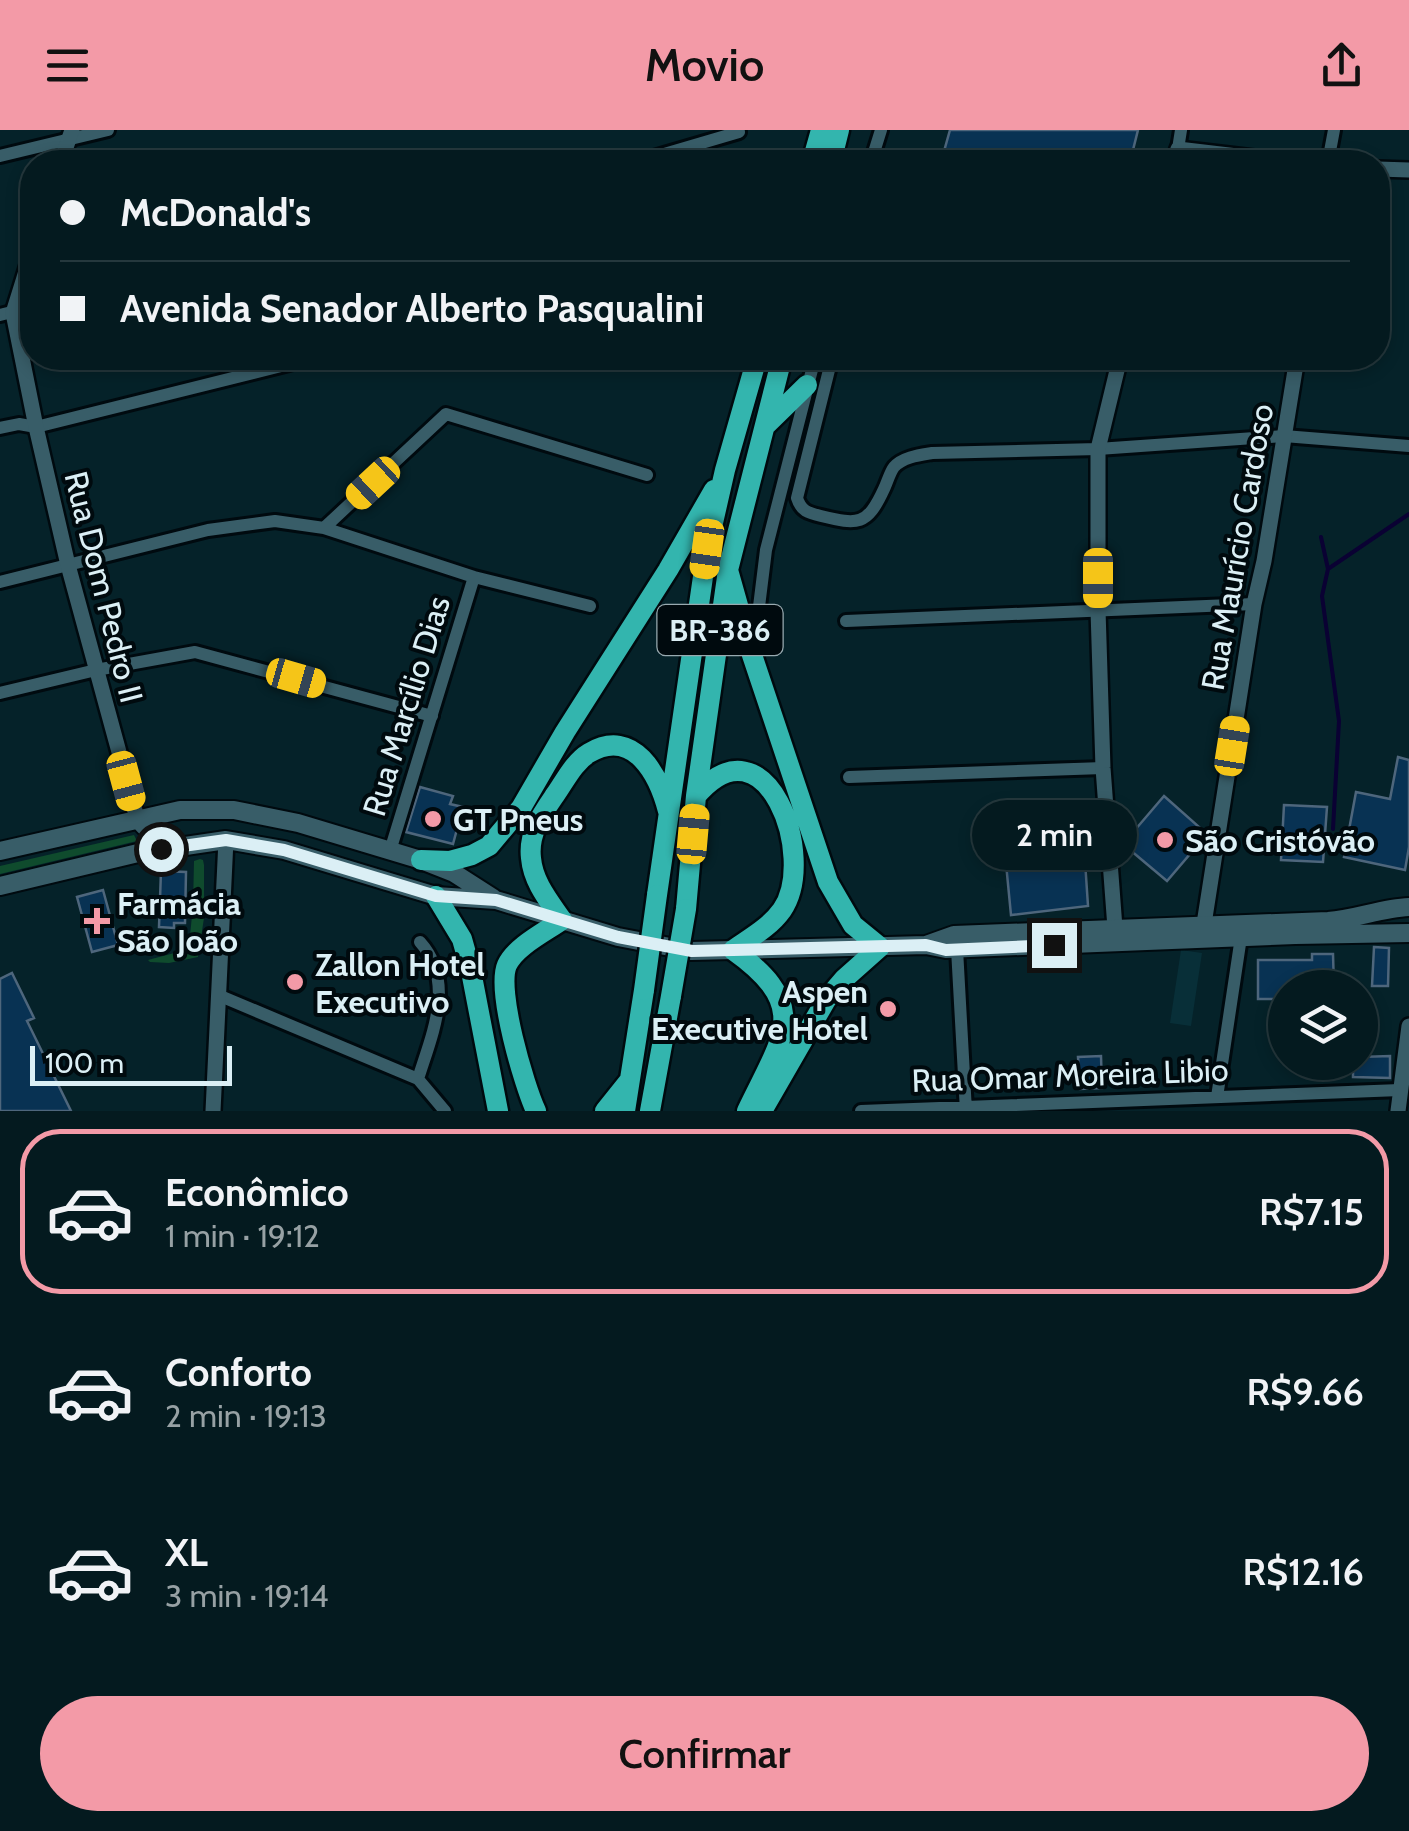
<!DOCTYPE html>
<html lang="pt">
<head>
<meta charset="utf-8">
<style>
  body { margin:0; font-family:Cabin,sans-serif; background:#0d2328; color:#f1f3f6; height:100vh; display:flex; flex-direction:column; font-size:38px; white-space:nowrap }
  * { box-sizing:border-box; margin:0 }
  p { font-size:32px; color:#97a1a4 }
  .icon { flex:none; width:55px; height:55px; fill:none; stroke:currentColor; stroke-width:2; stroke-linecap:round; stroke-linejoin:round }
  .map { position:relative; height:981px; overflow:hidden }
  .details { display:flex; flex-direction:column; background:#041a1f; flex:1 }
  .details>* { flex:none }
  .hud { position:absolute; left:20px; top:20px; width:1370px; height:220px; border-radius:40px; box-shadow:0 5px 15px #0003,0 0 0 2px #25383d; display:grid; align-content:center; height:220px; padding:0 40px; background:#041a1f }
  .tools { position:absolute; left:1268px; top:840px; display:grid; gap:20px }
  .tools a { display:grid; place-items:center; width:110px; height:110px; border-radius:50%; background:#041a1f; box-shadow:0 5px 15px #0003,0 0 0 2px #25383d; font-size:50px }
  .scale { position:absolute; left:30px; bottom:25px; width:202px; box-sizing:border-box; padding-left:10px; border:5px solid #dbeff5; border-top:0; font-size:28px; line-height:35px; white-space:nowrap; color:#dbeff5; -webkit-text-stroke:8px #000a0e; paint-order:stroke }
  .end { position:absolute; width:45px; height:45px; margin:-22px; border:12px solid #dbeff5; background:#111; box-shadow:0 0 0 5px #111 }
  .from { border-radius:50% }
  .bubble { position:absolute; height:70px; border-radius:35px; background:#041a1f; box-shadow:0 5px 15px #0003,0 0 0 2px #25383d; font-size:32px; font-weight:600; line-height:70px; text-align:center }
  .car { position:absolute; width:30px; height:60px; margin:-30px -15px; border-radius:12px; box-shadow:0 0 8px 2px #0007; background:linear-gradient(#f5c518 24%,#345 0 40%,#f5c518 0 76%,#345 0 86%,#f5c518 0) }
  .hud b { display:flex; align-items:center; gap:35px; height:95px; font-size:38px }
  .hud b+b { border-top:2px solid #25383d }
  .hud i { width:25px; height:25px; background:#f1f3f6 }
  ul { padding:18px 0 0; list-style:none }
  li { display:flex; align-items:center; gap:30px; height:165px; margin:0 20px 15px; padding:0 20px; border:5px solid transparent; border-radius:40px }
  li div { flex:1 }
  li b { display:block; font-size:38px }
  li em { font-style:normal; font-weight:600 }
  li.current { border-color:#f39aa7 }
  li>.icon { width:90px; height:90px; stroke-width:1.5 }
  .action { display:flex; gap:20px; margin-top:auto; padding:20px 40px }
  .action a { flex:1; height:115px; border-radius:60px; background:#f39aa7; color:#111; font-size:40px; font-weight:600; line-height:115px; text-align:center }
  header { display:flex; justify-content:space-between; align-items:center; height:130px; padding:0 40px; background:#f39aa7; color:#111; font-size:45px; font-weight:600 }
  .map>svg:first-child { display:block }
  .built { fill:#082f38 }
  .green { fill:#0f4b2d }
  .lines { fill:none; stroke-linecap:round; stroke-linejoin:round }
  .stream { stroke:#0a0133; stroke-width:4 }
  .building { fill:#083253; stroke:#4e667c; stroke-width:2.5 }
  .minor-casing { stroke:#000a0f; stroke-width:18 }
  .tertiary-casing { stroke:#000a0f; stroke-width:20 }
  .secondary-casing { stroke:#000a0f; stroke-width:22 }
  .trunk-casing { stroke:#000a0f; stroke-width:25 }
  .minor { stroke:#385d68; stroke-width:12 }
  .tertiary { stroke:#385d68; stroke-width:15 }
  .secondary { stroke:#385d68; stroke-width:18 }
  .trunk { stroke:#33b5ae; stroke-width:20 }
  .trunk-bridge-casing { stroke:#000a0f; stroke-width:25; stroke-linecap:butt }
  .trunk-bridge { stroke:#33b5ae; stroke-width:20 }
  .route { stroke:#dbeff5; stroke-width:12 }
  .poi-dot { fill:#f39aa7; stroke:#000a0e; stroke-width:4 }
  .labels { text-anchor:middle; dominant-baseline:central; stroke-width:8; stroke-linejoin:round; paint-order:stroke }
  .shield { fill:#000a0e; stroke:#99aab0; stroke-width:2.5 }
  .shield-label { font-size:30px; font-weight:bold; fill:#dbeff5 }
  .street-label { font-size:32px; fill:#dbeff5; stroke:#000a0e }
  .poi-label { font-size:32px; font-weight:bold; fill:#dbeff5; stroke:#000a0e; text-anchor:start }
</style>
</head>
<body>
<header><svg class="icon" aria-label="menu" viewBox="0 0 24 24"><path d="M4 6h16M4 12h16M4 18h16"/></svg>Movio<svg class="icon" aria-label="share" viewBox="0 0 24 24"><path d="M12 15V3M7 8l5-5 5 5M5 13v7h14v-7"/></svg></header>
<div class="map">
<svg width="1409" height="981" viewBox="0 0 1409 981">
  <rect width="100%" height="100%" fill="#052229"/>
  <!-- built -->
  <path class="built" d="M 1181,820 L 1202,823 L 1191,896 L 1170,893 Z"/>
  <!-- green -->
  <path class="green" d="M 134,705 L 137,711 L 0,744 L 0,736 Z
    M 200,729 L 203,730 L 204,735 L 204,788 L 198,827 L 169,833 L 150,832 L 148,830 L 178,822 L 189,815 L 193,776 L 194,731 Z"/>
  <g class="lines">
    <!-- stream -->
    <path class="stream" d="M 1321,407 L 1328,439 L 1322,466 L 1339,591 L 1333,699
      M 1328,439 L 1409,384"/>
  </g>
  <!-- building -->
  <path class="building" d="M 950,0 L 1138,0 L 1132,24 L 1151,30 L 1151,32 L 941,32 Z
    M 1398,627 L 1409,630 L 1409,717 L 1405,740 L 1344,727 L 1356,662 L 1390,669 Z
    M 420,657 L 453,666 L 450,674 L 463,677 L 453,714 L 406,702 Z
    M 1164,666 L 1207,704 L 1167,751 L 1123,714 Z
    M 1284,675 L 1327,677 L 1323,732 L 1281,730 Z
    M 1084,716 L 1088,776 L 1011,785 L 1005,723 Z
    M 161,741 L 186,742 L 185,793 L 174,793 L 174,798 L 159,797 Z
    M 103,760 L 118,815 L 92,822 L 77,767 Z
    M 1374,817 L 1389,818 L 1388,856 L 1372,856 Z
    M 1312,824 L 1333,824 L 1334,858 L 1285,858 L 1285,869 L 1258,869 L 1258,830 L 1312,830 Z
    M 12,843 L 34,888 L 27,891 L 71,981 L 0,981 L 0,849 Z
    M 1101,926 L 1102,958 L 1080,959 L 1078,927 Z
    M 1390,926 L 1390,948 L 1353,947 L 1353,932 L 1360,932 L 1360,927 Z"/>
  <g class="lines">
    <defs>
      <path id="minor" d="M 1178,19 L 1181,0
        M 0,26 L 108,0
        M 637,32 L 739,2
        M 871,32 L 881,0
        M 1328,32 L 1334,0
        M 0,185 L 32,177
        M 832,228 L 797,368 C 801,381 808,383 821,386 C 858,395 867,396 884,359 C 887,353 890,342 894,337 C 903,327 920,325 932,323 L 1098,319 L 1284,306 L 1409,316
        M 1051,231 L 1120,228
        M 0,298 L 19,294 L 36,297 L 313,228
        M 324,398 L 446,284 L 647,345
        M 0,452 L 208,400 L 275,391 L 324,398 L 474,447 L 590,476
        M 846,491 L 1254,474
        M 754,517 L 766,420 L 815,228
        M 0,563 L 96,540 L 195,522 L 432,586
        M 849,647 L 1103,638
        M 390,721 L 474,447
        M 957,819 L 966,981
        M 218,865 L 418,949 L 445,981
        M 418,949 C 432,904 456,852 420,812
        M 1217,967 L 1241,807
        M 861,981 L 1400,960"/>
      <path id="tertiary" d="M 61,32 L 72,0
        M 1174,32 L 1178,19 L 1288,32
        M 1378,39 L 1409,40
        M 32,122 L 13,183 L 36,297 L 68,435 L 137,688
        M 1204,794 L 1254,474 L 1264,431 L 1297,228
        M 1115,798 L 1103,638 L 1098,480 L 1098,319 L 1120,228
        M 213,981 L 226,710
        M 1398,981 L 1409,896"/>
      <path id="secondary" d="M 137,688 C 149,701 158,712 176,715
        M 0,721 L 180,680 L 234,680 L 298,693 L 421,730 L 454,743 L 493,768
        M 0,756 L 138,723 L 226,710 L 284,720 L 436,766 L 496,770 L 618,807 L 691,821 L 926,815 L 946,819 L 1295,805 L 1409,803
        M 926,815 L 954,805 L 1328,791 C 1356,789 1382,778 1409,777"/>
      <path id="trunk" d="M 812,32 L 821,0
        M 831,32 L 839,0
        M 766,295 L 807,255
        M 728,440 L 752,525 L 828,752 L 853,795 L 880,817 L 844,849 L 826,870 L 762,981
        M 696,666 C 766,583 818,728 782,780 C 770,797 750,808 733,820 C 813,877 782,907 747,981
        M 421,730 L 450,731 L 472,725 L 489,716 L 521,678 L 565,602 L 668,440 L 714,360
        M 657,765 L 707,419 L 725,340 L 757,228
        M 436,766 L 462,809 L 471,841 L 498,981
        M 686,779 L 696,666 L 728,440 L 782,228
        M 536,981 C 524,955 496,860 507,835 C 516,816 545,802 562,790 C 549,771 533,752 531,728 C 528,703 542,684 555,665 C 565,651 574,632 589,623 C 634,596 659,646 668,681
        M 605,981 L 629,951
        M 625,981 L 644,860
        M 650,981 L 671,866"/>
    </defs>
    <!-- minor casing -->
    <use href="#minor" class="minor-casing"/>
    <!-- tertiary casing -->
    <use href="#tertiary" class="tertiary-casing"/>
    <!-- secondary casing -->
    <use href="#secondary" class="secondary-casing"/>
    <!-- trunk casing -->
    <use href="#trunk" class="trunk-casing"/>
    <!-- minor -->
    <use href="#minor" class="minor"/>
    <!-- tertiary -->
    <use href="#tertiary" class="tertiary"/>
    <!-- secondary -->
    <use href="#secondary" class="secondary"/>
    <!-- trunk -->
    <use href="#trunk" class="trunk"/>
    <defs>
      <path id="trunk-bridge" d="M 644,860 L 657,765
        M 671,866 L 686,779"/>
    </defs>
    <!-- trunk-bridge casing -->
    <use href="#trunk-bridge" class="trunk-bridge-casing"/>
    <!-- trunk-bridge -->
    <use href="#trunk-bridge" class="trunk-bridge"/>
  </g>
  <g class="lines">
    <!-- route -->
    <path class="route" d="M 161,719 L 226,710 L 284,720 L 436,766 L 496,770 L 618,807 L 692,821 L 926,815 L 946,820 L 1054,815"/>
  </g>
  <!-- markers -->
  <g class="poi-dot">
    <circle cx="433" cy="689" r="10"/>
    <circle cx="1165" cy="710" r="10"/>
    <path d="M92 776h10v10h10v10h-10v10h-10v-10h-10v-10h10z"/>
    <circle cx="295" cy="852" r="10"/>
    <circle cx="888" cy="879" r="10"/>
  </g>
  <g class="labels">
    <!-- shield labels -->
    <rect class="shield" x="657.5" y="475" width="125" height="50" rx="8"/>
    <g class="shield-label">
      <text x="720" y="500">BR-386</text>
    </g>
    <!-- street labels -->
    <g class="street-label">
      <text transform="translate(1237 417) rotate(-80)">Rua Maurício Cardoso</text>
      <text transform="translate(104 457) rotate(76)">Rua Dom Pedro II</text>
      <text transform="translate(406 576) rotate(-73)">Rua Marcílio Dias</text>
      <text transform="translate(1070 945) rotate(-2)">Rua Omar Moreira Libio</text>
    </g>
    <!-- poi labels -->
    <g class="poi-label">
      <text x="453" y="689">GT Pneus</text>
      <text x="1185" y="710">São Cristóvão</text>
      <text x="117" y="773">Farmácia<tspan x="117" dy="37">São João</tspan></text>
      <text x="315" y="834">Zallon Hotel<tspan x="315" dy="37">Executivo</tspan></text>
      <text x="868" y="861" text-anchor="end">Aspen<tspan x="868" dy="37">Executive Hotel</tspan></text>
    </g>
  </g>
</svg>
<div class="tools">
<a><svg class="icon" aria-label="layers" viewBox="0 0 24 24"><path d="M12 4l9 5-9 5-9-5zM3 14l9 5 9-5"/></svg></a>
</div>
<div class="scale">100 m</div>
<i class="end from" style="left:161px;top:719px"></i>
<i class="end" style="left:1054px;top:815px"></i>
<div class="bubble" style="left:972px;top:670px;width:165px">2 min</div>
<i class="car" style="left:373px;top:353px;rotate:227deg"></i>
<i class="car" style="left:707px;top:419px;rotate:188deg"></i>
<i class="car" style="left:1098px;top:448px;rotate:180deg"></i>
<i class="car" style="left:296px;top:548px;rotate:106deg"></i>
<i class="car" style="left:1232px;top:616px;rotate:9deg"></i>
<i class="car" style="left:126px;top:651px;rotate:165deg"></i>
<i class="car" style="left:693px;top:704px;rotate:5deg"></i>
<div class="hud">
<b><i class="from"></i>McDonald's</b>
<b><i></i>Avenida Senador Alberto Pasqualini</b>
</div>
</div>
<section class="details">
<ul>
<li class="current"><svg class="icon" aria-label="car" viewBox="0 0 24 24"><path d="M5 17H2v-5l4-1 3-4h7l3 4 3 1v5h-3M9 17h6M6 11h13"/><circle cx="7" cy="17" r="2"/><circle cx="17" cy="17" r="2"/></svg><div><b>Econômico</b><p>1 min · 19:12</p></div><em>R$7.15</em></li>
<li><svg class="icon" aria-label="car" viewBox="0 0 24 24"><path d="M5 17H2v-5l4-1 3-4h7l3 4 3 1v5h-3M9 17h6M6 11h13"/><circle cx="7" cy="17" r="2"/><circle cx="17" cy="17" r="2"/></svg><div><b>Conforto</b><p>2 min · 19:13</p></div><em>R$9.66</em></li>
<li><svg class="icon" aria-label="car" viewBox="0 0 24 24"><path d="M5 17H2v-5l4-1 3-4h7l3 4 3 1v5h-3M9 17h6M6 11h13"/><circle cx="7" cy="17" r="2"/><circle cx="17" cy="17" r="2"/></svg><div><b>XL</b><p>3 min · 19:14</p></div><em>R$12.16</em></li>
</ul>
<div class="action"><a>Confirmar</a></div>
</section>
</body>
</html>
